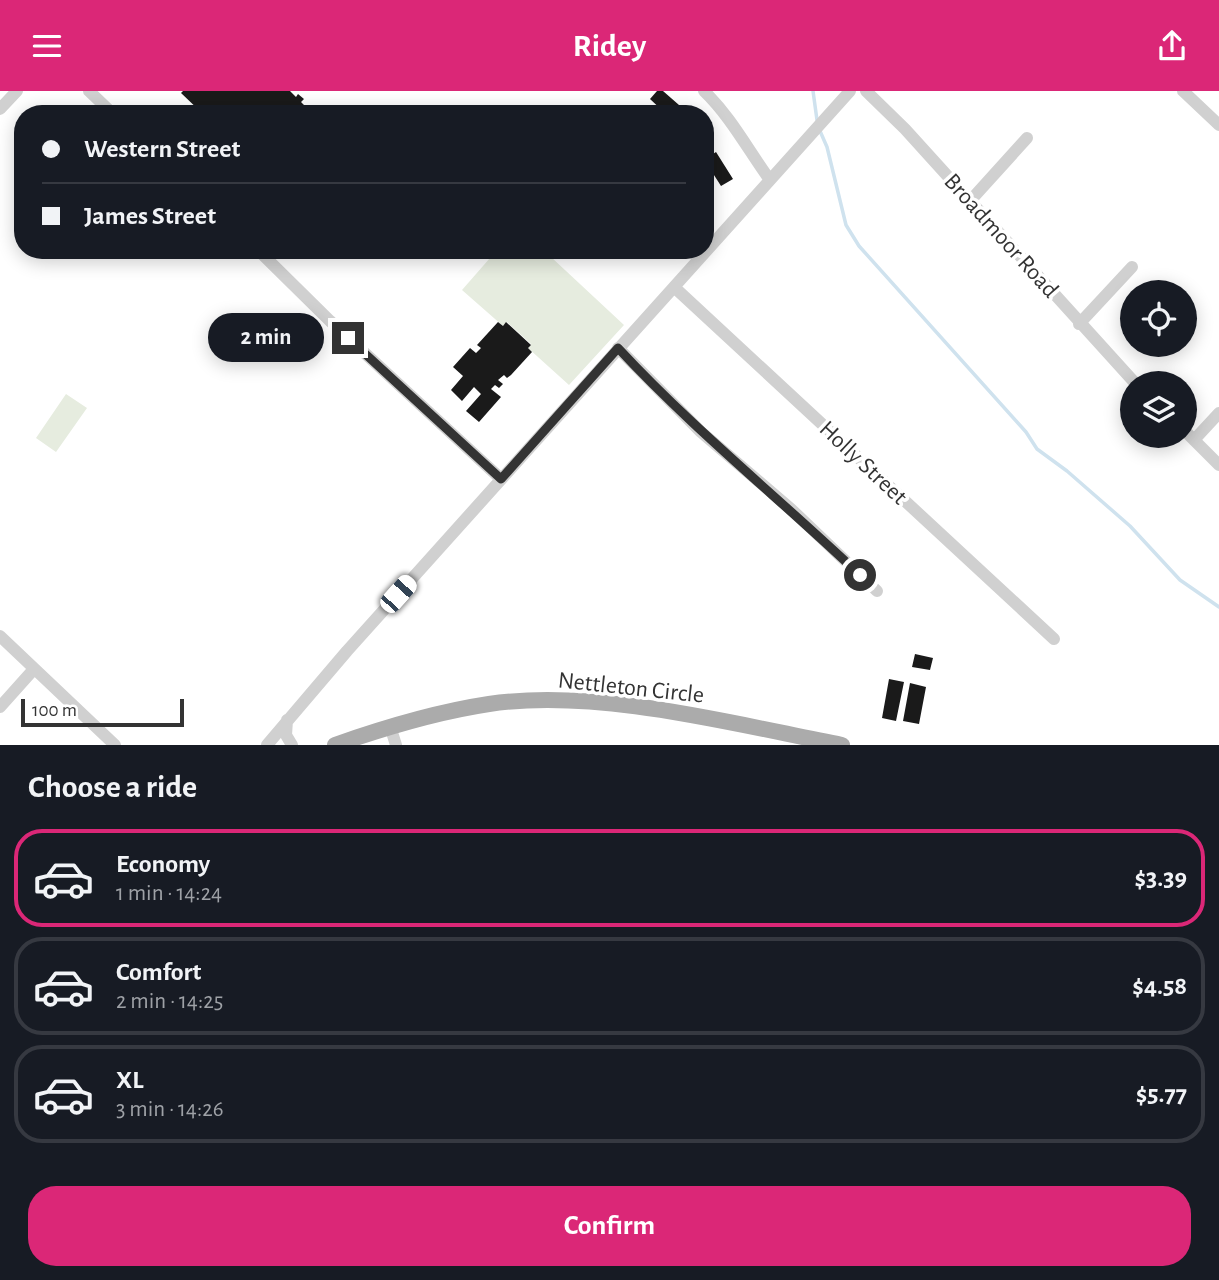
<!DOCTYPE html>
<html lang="en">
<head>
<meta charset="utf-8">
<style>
  body { margin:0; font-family:"Alegreya Sans",sans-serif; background:#20242c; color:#f1f3f6; height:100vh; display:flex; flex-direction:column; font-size:26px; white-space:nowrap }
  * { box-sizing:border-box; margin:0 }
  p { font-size:23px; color:#9ea1a6 }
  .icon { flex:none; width:38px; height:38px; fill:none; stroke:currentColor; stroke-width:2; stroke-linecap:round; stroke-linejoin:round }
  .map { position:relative; height:654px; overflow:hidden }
  .details { display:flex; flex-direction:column; background:#171b24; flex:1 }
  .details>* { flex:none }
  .guide { position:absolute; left:14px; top:14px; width:700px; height:154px; border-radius:28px; box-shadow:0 4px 18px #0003; display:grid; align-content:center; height:154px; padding:0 28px; background:#171b24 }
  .fabs { position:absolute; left:1120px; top:189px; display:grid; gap:14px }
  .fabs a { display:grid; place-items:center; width:77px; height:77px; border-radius:50%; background:#171b24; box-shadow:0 4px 18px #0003; font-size:35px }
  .scale { position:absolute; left:21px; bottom:18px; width:163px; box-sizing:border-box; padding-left:7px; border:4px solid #333; border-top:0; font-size:19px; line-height:24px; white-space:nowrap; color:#333; -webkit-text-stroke:5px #fff; paint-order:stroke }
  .end { position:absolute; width:32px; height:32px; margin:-16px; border:9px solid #333; background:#fff; box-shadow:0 0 0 4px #fff }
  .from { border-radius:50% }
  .bubble { position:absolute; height:49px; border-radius:24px; background:#171b24; box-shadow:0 4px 18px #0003; font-size:23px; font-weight:600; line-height:49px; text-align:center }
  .car { position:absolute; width:21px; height:42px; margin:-21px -10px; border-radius:9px; box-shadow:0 0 5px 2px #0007; background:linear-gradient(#fff 24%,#345 0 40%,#fff 0 76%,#345 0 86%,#fff 0) }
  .guide b { display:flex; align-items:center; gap:24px; height:66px; font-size:26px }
  .guide b+b { border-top:2px solid #363941 }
  .guide i { width:18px; height:18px; background:#f1f3f6 }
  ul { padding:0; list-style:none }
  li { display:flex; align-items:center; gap:21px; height:98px; margin:0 14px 10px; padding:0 14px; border:4px solid #363941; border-radius:28px }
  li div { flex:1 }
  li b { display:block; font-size:26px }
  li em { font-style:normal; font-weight:600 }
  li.on { border-color:#db2777 }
  li>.icon { width:63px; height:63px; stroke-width:1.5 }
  h2 { padding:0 28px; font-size:32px; line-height:84px }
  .cta { display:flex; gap:14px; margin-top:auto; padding:14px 28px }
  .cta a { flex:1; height:80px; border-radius:28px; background:#db2777; color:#fff; font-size:28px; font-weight:600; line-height:80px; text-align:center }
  header { display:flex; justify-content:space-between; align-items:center; height:91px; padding:0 28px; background:#db2777; color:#fff; font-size:32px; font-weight:600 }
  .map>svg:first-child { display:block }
  .green { fill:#e6ecdf }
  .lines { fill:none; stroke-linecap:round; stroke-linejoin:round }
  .stream { stroke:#cfe2ee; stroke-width:3.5 }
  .building { fill:#1a1a1a }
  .minor { stroke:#d0d0d0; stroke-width:12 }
  .major { stroke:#ababab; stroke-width:16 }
  .route { stroke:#333; stroke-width:9 }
  .labels { text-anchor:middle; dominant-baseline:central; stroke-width:7; stroke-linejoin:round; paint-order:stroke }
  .street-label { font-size:24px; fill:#333; stroke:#fff }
</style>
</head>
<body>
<header><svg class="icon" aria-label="menu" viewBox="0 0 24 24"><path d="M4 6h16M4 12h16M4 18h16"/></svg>Ridey<svg class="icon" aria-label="share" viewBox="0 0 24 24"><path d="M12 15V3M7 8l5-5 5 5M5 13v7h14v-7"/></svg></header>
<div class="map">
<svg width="1219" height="654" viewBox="0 0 1219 654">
  <rect width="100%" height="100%" fill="#fff"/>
  <!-- green -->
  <path class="green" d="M 497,159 L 531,159 L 551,166 L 624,234 L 569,294 L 528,257 L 531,253 L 507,231 L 503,235 L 462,199 Z
    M 66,303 L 87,317 L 56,361 L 36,347 Z"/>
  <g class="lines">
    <!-- stream -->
    <path class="stream" d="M 813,0 L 817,29
      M 820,40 L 827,56 L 846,134 L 859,155 L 1026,341 L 1037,358 L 1067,380 L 1130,435 L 1180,489 L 1219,516"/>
  </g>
  <!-- building -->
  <path class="building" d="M 183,0 L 290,0 L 296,6 L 298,3 L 304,8 L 301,11 L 310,20 L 308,23 L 203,23 L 181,2 Z
    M 657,0 L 663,0 L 679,14 L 671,23 L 666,23 L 650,8 Z
    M 716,61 L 733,88 L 721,95 L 705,70 L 705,68 Z
    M 498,231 L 503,235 L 506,231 L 531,254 L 528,257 L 532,261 L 511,284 L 507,287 L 504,284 L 498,289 L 503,293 L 499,297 L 495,294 L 491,298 L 501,306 L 479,331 L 466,320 L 481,303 L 474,296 L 462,310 L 451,299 L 463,285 L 453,276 L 470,257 L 476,262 L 481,257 L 477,254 Z
    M 915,563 L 933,567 L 930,579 L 912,576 Z
    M 889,588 L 904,591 L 896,630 L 882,627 Z
    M 910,592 L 926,596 L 919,633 L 903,630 Z"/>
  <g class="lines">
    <!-- minor -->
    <path class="minor" d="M 89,0 L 113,23
      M 704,0 C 731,26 748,59 770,89
      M 866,0 L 905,38 L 1135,292
      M 1183,0 L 1219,34
      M 0,18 L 17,0
      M 970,110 L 1027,47
      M 258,159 L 330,230 L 501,388
      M 674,196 L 1054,548
      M 1079,233 L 1132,176
      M 618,257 L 701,341 L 791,418 L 877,500
      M 1185,340 L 1219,374
      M 1194,349 L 1219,322
      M 0,545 L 115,654
      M 0,616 L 34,578
      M 287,629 L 286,644 L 292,654
      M 390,635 L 396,654
      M 267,654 L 347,560 L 850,0"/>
    <!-- major -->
    <path class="major" d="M 335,654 C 386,636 436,621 489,613 C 598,597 734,633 842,654"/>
  </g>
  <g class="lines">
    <!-- route -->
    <path class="route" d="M 348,247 L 501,388 L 618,257 C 693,338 780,408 860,484"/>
  </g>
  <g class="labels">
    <!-- street labels -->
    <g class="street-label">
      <text transform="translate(1001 145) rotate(48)">Broadmoor Road</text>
      <text transform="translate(863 372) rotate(43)">Holly Street</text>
      <text transform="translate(631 597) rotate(6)">Nettleton Circle</text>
    </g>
  </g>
</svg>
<div class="fabs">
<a><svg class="icon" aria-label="locate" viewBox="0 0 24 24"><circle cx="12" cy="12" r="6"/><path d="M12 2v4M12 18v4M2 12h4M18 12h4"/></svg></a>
<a><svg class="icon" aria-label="layers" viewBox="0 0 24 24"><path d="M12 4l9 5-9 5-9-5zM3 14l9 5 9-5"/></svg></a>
</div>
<div class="scale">100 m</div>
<i class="end from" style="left:860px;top:484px"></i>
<i class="end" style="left:348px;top:247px"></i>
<div class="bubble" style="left:208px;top:222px;width:116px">2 min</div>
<i class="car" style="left:398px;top:503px;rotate:42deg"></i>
<div class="guide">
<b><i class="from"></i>Western Street</b>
<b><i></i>James Street</b>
</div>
</div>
<section class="details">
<h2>Choose a ride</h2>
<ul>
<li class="on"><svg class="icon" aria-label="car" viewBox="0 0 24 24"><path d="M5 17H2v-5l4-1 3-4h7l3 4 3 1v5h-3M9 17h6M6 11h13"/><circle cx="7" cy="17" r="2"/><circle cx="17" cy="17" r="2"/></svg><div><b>Economy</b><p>1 min · 14:24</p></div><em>$3.39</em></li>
<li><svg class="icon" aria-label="car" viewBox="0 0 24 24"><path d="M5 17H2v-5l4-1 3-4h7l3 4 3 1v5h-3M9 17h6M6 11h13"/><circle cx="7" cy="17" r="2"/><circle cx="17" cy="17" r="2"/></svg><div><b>Comfort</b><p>2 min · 14:25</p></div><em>$4.58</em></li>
<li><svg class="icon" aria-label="car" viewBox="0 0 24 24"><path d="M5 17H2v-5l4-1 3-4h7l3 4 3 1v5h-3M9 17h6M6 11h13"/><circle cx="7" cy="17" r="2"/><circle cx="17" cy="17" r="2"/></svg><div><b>XL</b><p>3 min · 14:26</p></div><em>$5.77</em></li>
</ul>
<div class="cta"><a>Confirm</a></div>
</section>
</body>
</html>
